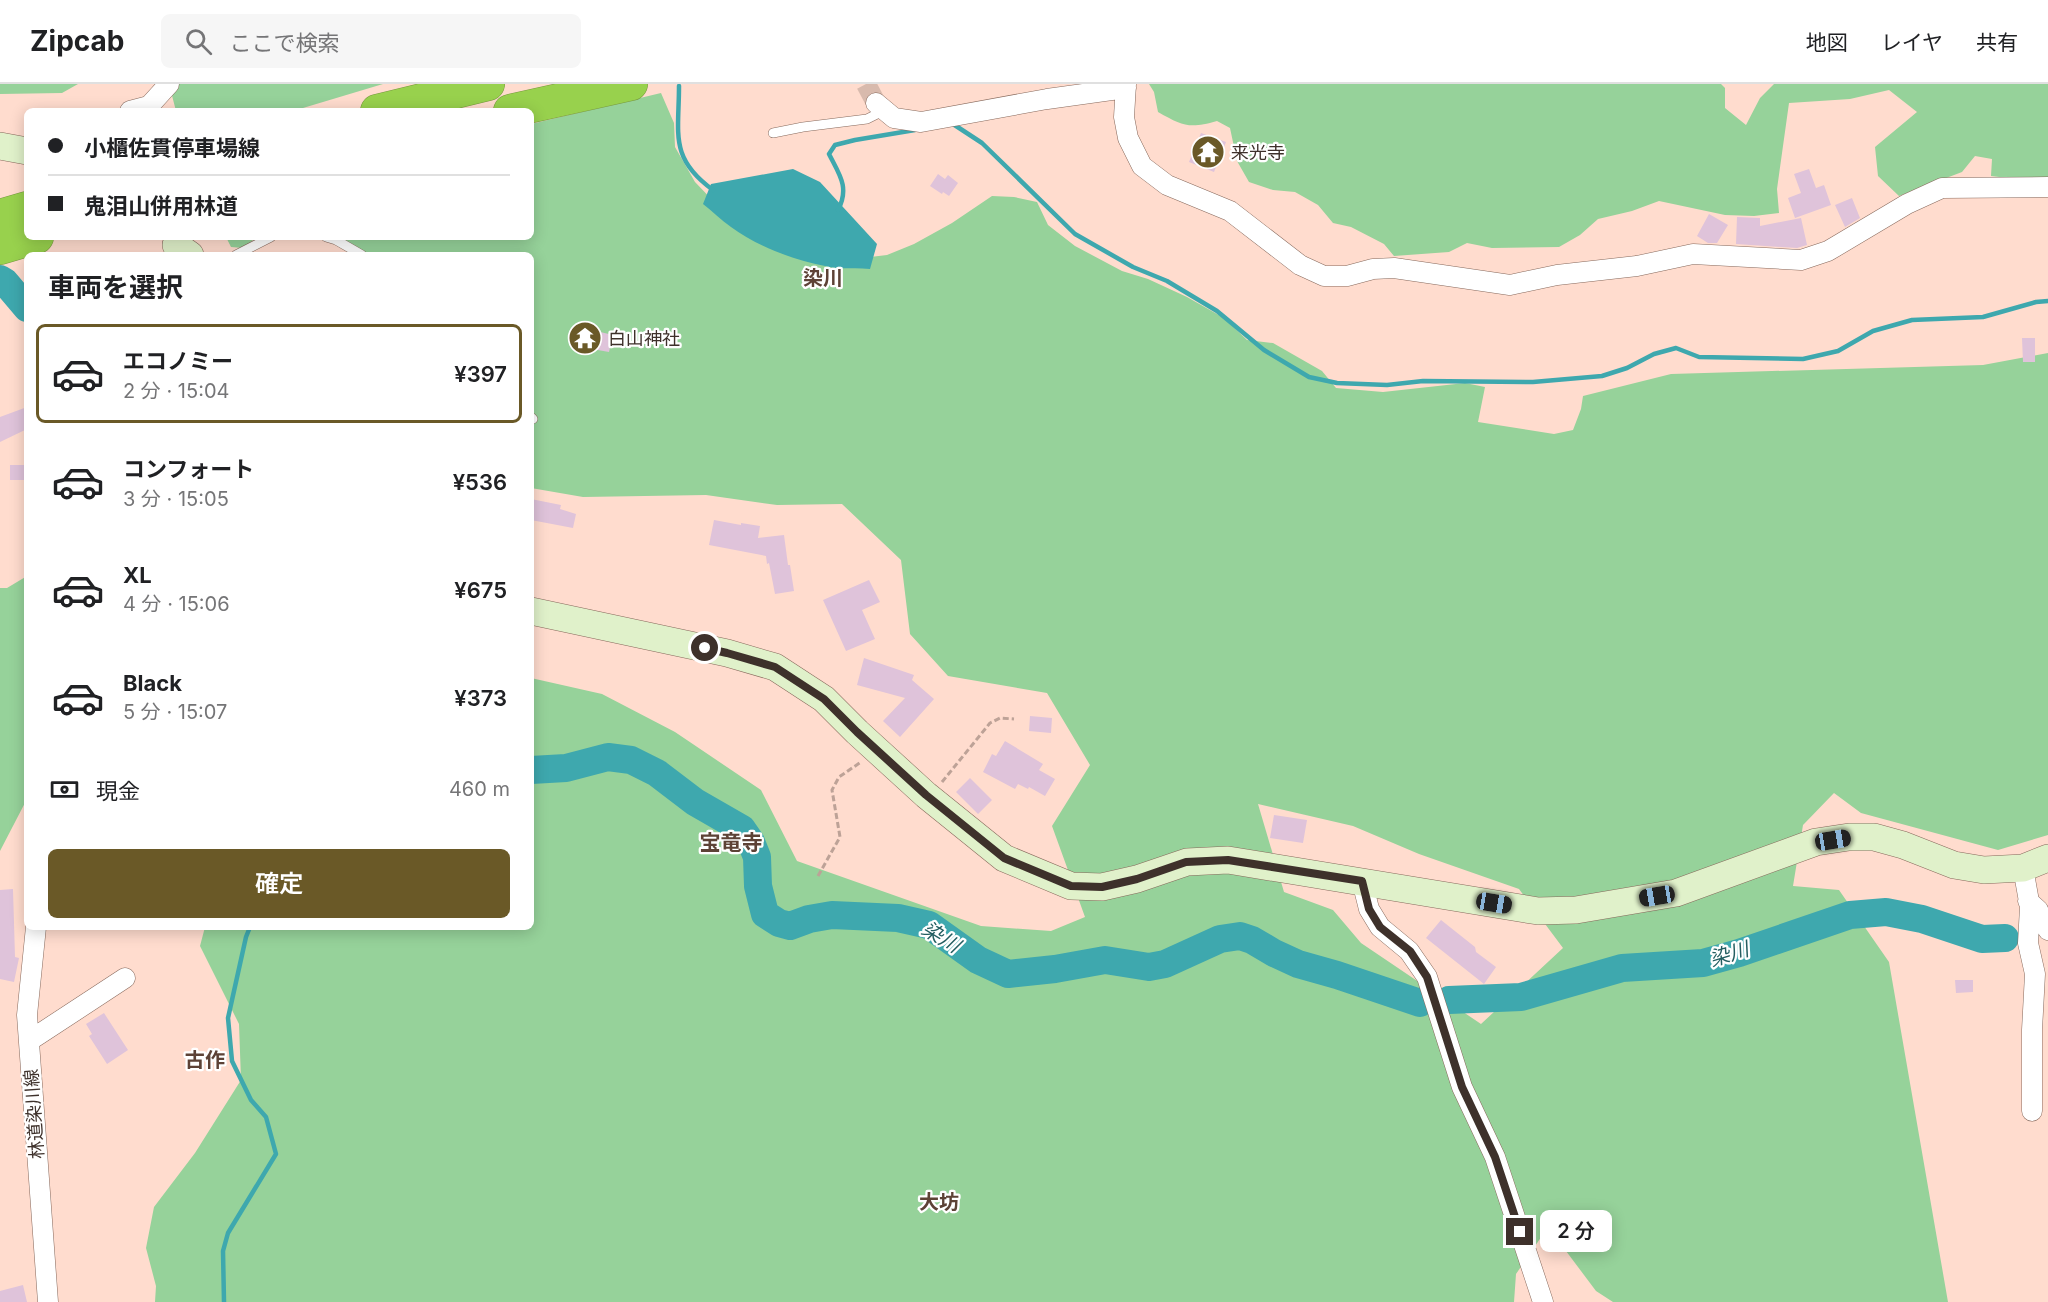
<!DOCTYPE html>
<html lang="ja">
<head>
<meta charset="utf-8">
<style>
  body { margin:0; font-family:Inter,"Noto Sans JP",sans-serif; background:#f6f6f6; color:#202124; height:100vh; display:flex; flex-direction:column; font-size:22px; white-space:nowrap }
  * { box-sizing:border-box; margin:0 }
  p { font-size:20px; color:#757577 }
  .icon { flex:none; width:33px; height:33px; fill:none; stroke:currentColor; stroke-width:2; stroke-linecap:round; stroke-linejoin:round }
  .map { position:relative; flex:1; overflow:hidden }
  .side { position:absolute; left:24px; top:168px; width:510px; height:678px; display:flex; flex-direction:column; background:#fff; border-radius:9px; box-shadow:0 3px 15px #0003 }
  .side>* { flex:none }
  .banner { position:absolute; left:24px; top:24px; width:510px; height:132px; border-radius:9px; box-shadow:0 3px 15px #0003; display:grid; align-content:center; height:132px; padding:0 24px; background:#fff }
  .end { position:absolute; width:27px; height:27px; margin:-14px; border:8px solid #3e312b; background:#fff; box-shadow:0 0 0 3px #fff }
  .from { border-radius:50% }
  .bubble { position:absolute; height:42px; border-radius:9px; background:#fff; box-shadow:0 3px 15px #0003; font-size:20px; font-weight:600; line-height:42px; text-align:center }
  .car { position:absolute; width:18px; height:36px; margin:-18px -9px; border-radius:8px; box-shadow:0 0 4px 2px #0007; background:linear-gradient(#222 24%,#8ab4d8 0 40%,#222 0 76%,#8ab4d8 0 86%,#222 0) }
  .banner b { display:flex; align-items:center; gap:21px; height:57px; font-size:22px }
  .banner b+b { border-top:2px solid #e0e0e0 }
  .banner i { width:15px; height:15px; background:#202124 }
  ul { padding:0; list-style:none }
  li { display:flex; align-items:center; gap:18px; height:99px; margin:0 12px 9px; padding:0 12px; border:3px solid transparent; border-radius:9px }
  li div { flex:1 }
  li b { display:block; font-size:22px }
  li em { font-style:normal; font-weight:600 }
  li.current { border-color:#6a5927 }
  li>.icon { width:54px; height:54px; stroke-width:1.5 }
  h2 { padding:0 24px; font-size:27px; line-height:72px }
  .pay { display:flex; align-items:center; gap:15px; height:66px; padding:0 24px; font-size:22px }
  .pay p { margin-inline-start:auto }
  .action { display:flex; gap:12px; margin-top:auto; padding:12px 24px }
  .action a { flex:1; height:69px; border-radius:9px; background:#6a5927; color:#fff; font-size:24px; font-weight:600; line-height:69px; text-align:center }
  header { display:flex; align-items:center; gap:36px; box-sizing:border-box; height:84px; padding:0 30px; background:#fff; border-bottom:2px solid #e0e0e0 }
  header strong { font-size:28px }
  nav { display:flex; gap:33px; margin-inline-start:auto; font-size:21px }
  .search { width:420px; height:54px; background:#f6f6f6; display:flex; align-items:center; gap:15px; box-sizing:border-box; padding:0 21px; border-radius:9px; color:#757577; font-size:22px }
  .map>svg:first-child { display:block }
  .green { fill:#96d29a; fill-rule:evenodd }
  .water { fill:#3ea8ae }
  .lines { fill:none; stroke-linecap:round; stroke-linejoin:round }
  .stream { stroke:#3ea8ae; stroke-width:4.5 }
  .river { stroke:#3ea8ae; stroke-width:28 }
  .building { fill:#dfc3da }
  .minor-tunnel { stroke:#d8baad; stroke-width:20; stroke-dasharray:20 10; stroke-linecap:butt }
  .service-casing { stroke:#87695c; stroke-width:10 }
  .minor-casing { stroke:#87695c; stroke-width:21 }
  .secondary-casing { stroke:#87695c; stroke-width:28 }
  .motorway-casing { stroke:#789941; stroke-width:34 }
  .path { stroke:#bda297; stroke-width:3; stroke-dasharray:6 3; stroke-linecap:butt }
  .service { stroke:#fff; stroke-width:9 }
  .minor { stroke:#fff; stroke-width:20 }
  .secondary { stroke:#e0f1ca; stroke-width:27 }
  .motorway { stroke:#98d14d; stroke-width:33 }
  .route { stroke:#3e312b; stroke-width:8 }
  .labels { text-anchor:middle; dominant-baseline:central; stroke-width:4.5; stroke-linejoin:round; paint-order:stroke }
  .poi-label { font-size:18px; fill:#3e312b; stroke:#fff; text-anchor:start }
  .street-label { font-size:18px; fill:#3e312b; stroke:#fff }
  .neighbourhood-label { font-size:20px; font-weight:bold; fill:#5d4236; stroke:#fff }
  .water-label { font-size:20px; font-style:italic; fill:#245e61; stroke:#fff }
  .quarter-label { font-size:21px; font-weight:bold; fill:#5d4236; stroke:#fff }
</style>
</head>
<body>
<header>
<strong>Zipcab</strong>
<div class="search"><svg class="icon" aria-label="search" viewBox="0 0 24 24"><circle cx="10" cy="10" r="6"/><path d="M15 15l6 6"/></svg>ここで検索</div>
<nav><a>地図</a><a>レイヤ</a><a>共有</a></nav>
</header>
<div class="map">
<svg width="2048" height="1218" viewBox="0 0 2048 1218">
  <rect width="100%" height="100%" fill="#ffdcce"/>
  <!-- green -->
  <path class="green" d="M 0,0 L 78,0 L 62,9 L 0,10 Z
    M 169,0 L 383,0 L 293,27 L 176,27 Z
    M 1149,0 L 1721,0 L 1725,4 L 1725,24 L 1746,41 L 1760,14 L 1774,0 L 2048,0 L 2048,96 L 2040,98 L 1991,92 L 1992,75 L 1975,72 L 1962,88 L 1899,112 L 1878,92 L 1875,63 L 1917,28 L 1889,6 L 1850,15 L 1789,19 L 1777,105 L 1779,129 L 1754,132 L 1725,131 L 1659,117 L 1632,127 L 1598,135 L 1580,151 L 1559,163 L 1492,164 L 1467,159 L 1449,168 L 1394,172 L 1384,160 L 1351,143 L 1333,139 L 1318,121 L 1295,108 L 1273,106 L 1249,98 L 1237,77 L 1230,44 L 1217,37 C 1189,45 1183,42 1158,28 L 1154,8 Z
    M 661,9 L 674,39 L 675,63 L 695,98 L 719,123 L 862,174 L 887,171 L 914,160 L 952,139 L 992,112 L 1014,113 L 1037,118 L 1048,141 L 1075,162 L 1122,187 L 1148,195 L 1187,213 L 1224,234 L 1247,256 L 1273,259 L 1322,287 L 1336,304 L 1383,308 L 1465,299 L 1485,303 L 1478,338 L 1554,350 L 1573,346 L 1581,325 L 1583,312 L 1671,290 L 1983,281 L 2048,269 L 2048,751 L 1998,766 L 1861,729 L 1834,709 L 1803,741 L 1793,802 L 1839,806 L 1889,878 L 1948,1218 L 1613,1218 L 1596,1207 L 1548,1143 L 1516,1190 L 1514,1218 L 155,1218 L 156,1202 L 146,1164 L 154,1123 L 195,1069 L 241,996 L 239,940 L 200,862 L 205,843 L 531,843 L 531,594 L 602,610 L 675,648 L 761,706 L 797,777 L 981,842 L 1051,847 L 1085,833 L 1052,742 L 1090,681 L 1047,609 L 948,592 L 910,550 L 901,476 L 842,420 L 777,421 L 706,411 L 583,413 L 531,404 L 531,171 L 361,171 L 318,153 L 531,153 L 531,40 ZM 1258,720 L 1353,742 L 1419,770 L 1519,805 L 1563,864 L 1481,940 L 1361,859 L 1333,826 L 1284,808 Z
    M 226,153 L 257,153 L 243,164 L 231,163 Z
    M 27,492 L 27,715 L 0,767 L 0,504 L 7,504 Z"/>
  <!-- water -->
  <path class="water" d="M 793,85 L 820,98 L 877,160 L 870,185 C 855,183 840,186 825,182 C 793,176 757,162 731,143 C 721,136 712,127 703,120 L 711,100 Z"/>
  <g class="lines">
    <!-- stream -->
    <path class="stream" d="M 679,2 C 679,50 669,74 713,106
      M 950,40 L 953,40 L 982,59 L 1075,150 L 1133,183 L 1167,197 L 1217,227 L 1264,266 L 1309,293 L 1337,299 L 1387,301 L 1423,297 L 1533,298 L 1602,292 L 1627,284 L 1654,270 L 1676,264 L 1699,273 L 1803,275 L 1838,267 L 1873,247 L 1912,236 L 1983,233 L 2036,218 L 2048,217
      M 838,126 C 850,103 839,90 829,70 L 835,61 L 855,56 L 915,46
      M 224,1218 L 223,1167 L 228,1149 L 276,1070 L 266,1033 L 251,1016 L 232,977 L 228,934 L 246,853 L 250,843"/>
    <!-- river -->
    <path class="river" d="M 0,195 L 5,198 L 27,224
      M 531,686 L 566,684 L 608,673 L 631,676 L 657,689 L 695,718 L 742,745 L 751,758 L 757,773 L 758,802 L 765,830 L 779,839 L 790,842 L 809,835 L 832,831 L 898,834 L 929,841 L 978,876 L 1008,890 L 1055,885 L 1105,876 L 1149,883 L 1165,880 L 1220,855 L 1240,852 L 1252,856 L 1274,869 L 1298,880 L 1337,891 L 1420,919
      M 1449,916 L 1521,913 L 1622,884 L 1703,879 L 1739,869 L 1850,831 L 1886,828 L 1922,835 L 1982,855 L 2005,854"/>
  </g>
  <!-- building -->
  <path class="building" d="M 1201,49 L 1226,58 L 1214,88 L 1189,78 Z
    M 1809,85 L 1816,104 L 1824,101 L 1831,121 L 1795,134 L 1788,114 L 1801,109 L 1794,90 Z
    M 938,90 L 945,95 L 948,91 L 958,99 L 949,112 L 943,108 L 942,110 L 930,102 Z
    M 1852,114 L 1860,134 L 1845,143 L 1835,121 Z
    M 1709,130 L 1728,141 L 1717,159 L 1708,159 L 1697,152 Z
    M 1737,133 L 1760,134 L 1760,142 L 1801,134 L 1807,161 L 1797,164 L 1736,160 Z
    M 579,243 L 613,251 L 609,268 L 575,262 Z
    M 2022,254 L 2035,254 L 2035,278 L 2023,278 Z
    M 27,323 L 27,345 L 0,358 L 0,333 Z
    M 10,381 L 27,381 L 27,396 L 10,396 Z
    M 531,415 L 561,421 L 560,425 L 576,430 L 573,444 L 531,436 Z
    M 714,436 L 741,441 L 741,439 L 760,442 L 758,454 L 784,451 L 788,481 L 790,481 L 794,507 L 775,510 L 769,479 L 767,480 L 766,472 L 709,461 Z
    M 869,496 L 880,518 L 862,526 L 875,555 L 846,567 L 823,516 Z
    M 864,574 L 914,591 L 912,596 L 934,615 L 900,653 L 883,637 L 905,614 L 857,601 Z
    M 1030,632 L 1052,634 L 1051,649 L 1029,647 Z
    M 1005,657 L 1043,680 L 1039,686 L 1055,695 L 1045,712 L 1029,703 L 1028,705 L 1018,700 L 1015,705 L 983,688 L 992,670 L 996,672 Z
    M 970,694 L 992,716 L 978,730 L 956,708 Z
    M 1274,731 L 1307,736 L 1303,759 L 1270,754 Z
    M 13,805 L 15,873 L 19,874 L 14,898 L 0,895 L 0,806 Z
    M 1441,836 L 1475,863 L 1476,868 L 1496,883 L 1484,900 L 1426,854 Z
    M 1955,896 L 1973,896 L 1973,908 L 1956,909 Z
    M 104,929 L 128,966 L 107,980 L 89,952 L 92,950 L 86,940 Z
    M 23,1201 L 27,1218 L 0,1218 L 0,1207 Z"/>
  <g class="lines">
    <!-- minor-tunnel -->
    <path class="minor-tunnel" d="M 866,0 L 876,19"/>
    <defs>
      <path id="service" d="M 773,49 L 803,43 L 867,35 L 883,27
        M 326,153 L 336,156 L 362,171
        M 236,171 L 271,153
        M 531,333 L 533,335"/>
      <path id="minor" d="M 1126,0 L 1124,33 L 1128,54 L 1142,82 L 1167,101 L 1230,127 L 1300,181 L 1324,192 L 1347,192 L 1373,185 L 1394,184 L 1510,201 L 1557,191 L 1637,182 L 1693,170 L 1801,176 L 1828,167 L 1907,120 L 1942,104 L 2048,103
        M 876,19 L 894,34 L 921,38 L 1047,15 L 1126,4
        M 130,27 L 149,22 L 169,0
        M 2023,784 L 2030,823 L 2028,859 L 2035,890 L 2032,946 L 2032,1027
        M 1362,797 L 1369,825 L 1380,843 L 1409,867 L 1427,893 L 1462,1003 L 1495,1073 L 1543,1218
        M 2028,817 L 2038,826 L 2048,846
        M 36,843 L 27,931 L 48,1218
        M 29,957 L 125,894"/>
      <path id="secondary" d="M 0,62 L 27,67
        M 176,161 L 190,171
        M 531,527 L 727,569 L 775,583 L 824,615 L 857,648 L 926,711 L 1004,774 L 1071,802 L 1102,803 L 1137,795 L 1187,778 L 1228,776 L 1538,827 L 1576,826 L 1676,809 L 1816,758 L 1849,753 L 1874,753 L 1903,761 L 1954,781 L 1984,786 L 2023,784 L 2048,774"/>
      <path id="motorway" d="M 377,27 L 488,0
        M 510,27 L 631,0
        M 0,132 L 27,124
        M 0,164 L 37,153"/>
    </defs>
    <!-- service casing -->
    <use href="#service" class="service-casing"/>
    <!-- minor casing -->
    <use href="#minor" class="minor-casing"/>
    <!-- secondary casing -->
    <use href="#secondary" class="secondary-casing"/>
    <!-- motorway casing -->
    <use href="#motorway" class="motorway-casing"/>
    <!-- path -->
    <path class="path" d="M 942,698 L 990,639 L 1000,634 L 1014,635
      M 818,792 L 840,753 L 832,706 L 839,693 L 861,678"/>
    <!-- service -->
    <use href="#service" class="service"/>
    <!-- minor -->
    <use href="#minor" class="minor"/>
    <!-- secondary -->
    <use href="#secondary" class="secondary"/>
    <!-- motorway -->
    <use href="#motorway" class="motorway"/>
  </g>
  <g class="lines">
    <!-- route -->
    <path class="route" d="M 705,564 L 727,569 L 775,583 L 824,615 L 857,648 L 926,711 L 1004,774 L 1071,802 L 1102,803 L 1137,795 L 1186,778 L 1228,776 L 1362,797 L 1369,825 L 1380,843 L 1410,867 L 1427,893 L 1462,1003 L 1495,1073 L 1520,1148"/>
  </g>
  <!-- icons -->
  <defs>
    <symbol id="temple-disc" viewBox="-11 -11 22 22"><circle r="9.5" fill="#6a5927" stroke="#fff"/><path d="M0-6L5-2H3V0L6.5 2.5H4V6H1.5V3h-3V6H-4V2.5H-6.5L-3 0V-2H-5Z" fill="#fff"/></symbol>
  </defs>
  <g fill-rule="evenodd">
    <use href="#temple-disc" x="1189" y="49" width="38" height="38"/>
    <use href="#temple-disc" x="566" y="235" width="38" height="38"/>
  </g>
  <g class="labels">
    <!-- poi labels -->
    <g class="poi-label">
      <text x="1231" y="68">来光寺</text>
      <text x="608" y="254">白山神社</text>
    </g>
    <!-- street labels -->
    <g class="street-label">
      <text transform="translate(34 1030) rotate(-94)">林道染川線</text>
    </g>
    <!-- neighbourhood labels -->
    <g class="neighbourhood-label">
      <text x="823" y="194">染川</text>
      <text x="205" y="976">古作</text>
      <text x="939" y="1118">大坊</text>
    </g>
    <!-- water labels -->
    <g class="water-label">
      <text transform="translate(941 853) rotate(31)">染川</text>
      <text transform="translate(1729 870) rotate(-17)">染川</text>
    </g>
    <!-- quarter labels -->
    <g class="quarter-label">
      <text x="731" y="758">宝竜寺</text>
    </g>
  </g>
</svg>
<i class="end from" style="left:705px;top:564px"></i>
<i class="end" style="left:1520px;top:1148px"></i>
<div class="bubble" style="left:1540px;top:1126px;width:72px">2 分</div>
<i class="car" style="left:1833px;top:756px;rotate:81deg"></i>
<i class="car" style="left:1657px;top:812px;rotate:261deg"></i>
<i class="car" style="left:1494px;top:819px;rotate:99deg"></i>
<div class="banner">
<b><i class="from"></i>小櫃佐貫停車場線</b>
<b><i></i>鬼泪山併用林道</b>
</div>
<section class="side">
<h2>車両を選択</h2>
<ul>
<li class="current"><svg class="icon" aria-label="car" viewBox="0 0 24 24"><path d="M5 17H2v-5l4-1 3-4h7l3 4 3 1v5h-3M9 17h6M6 11h13"/><circle cx="7" cy="17" r="2"/><circle cx="17" cy="17" r="2"/></svg><div><b>エコノミー</b><p>2 分 · 15:04</p></div><em>¥397</em></li>
<li><svg class="icon" aria-label="car" viewBox="0 0 24 24"><path d="M5 17H2v-5l4-1 3-4h7l3 4 3 1v5h-3M9 17h6M6 11h13"/><circle cx="7" cy="17" r="2"/><circle cx="17" cy="17" r="2"/></svg><div><b>コンフォート</b><p>3 分 · 15:05</p></div><em>¥536</em></li>
<li><svg class="icon" aria-label="car" viewBox="0 0 24 24"><path d="M5 17H2v-5l4-1 3-4h7l3 4 3 1v5h-3M9 17h6M6 11h13"/><circle cx="7" cy="17" r="2"/><circle cx="17" cy="17" r="2"/></svg><div><b>XL</b><p>4 分 · 15:06</p></div><em>¥675</em></li>
<li><svg class="icon" aria-label="car" viewBox="0 0 24 24"><path d="M5 17H2v-5l4-1 3-4h7l3 4 3 1v5h-3M9 17h6M6 11h13"/><circle cx="7" cy="17" r="2"/><circle cx="17" cy="17" r="2"/></svg><div><b>Black</b><p>5 分 · 15:07</p></div><em>¥373</em></li>
</ul>
<div class="pay"><svg class="icon" aria-label="cash" viewBox="0 0 24 24"><path d="M3 7h18v10H3z"/><circle cx="12" cy="12" r="2"/></svg>現金<p>460 m</p></div>
<div class="action"><a>確定</a></div>
</section>
</div>
</body>
</html>
